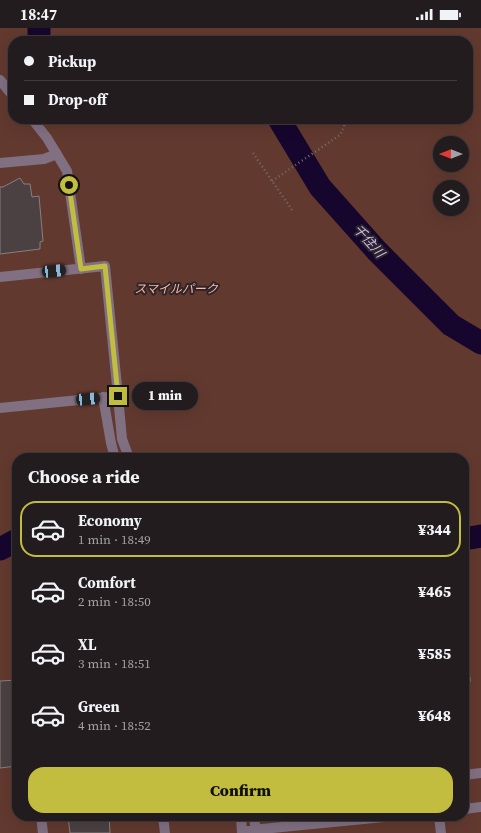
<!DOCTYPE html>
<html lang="en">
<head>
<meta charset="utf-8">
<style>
  body { margin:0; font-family:"Source Serif 4","Noto Sans JP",serif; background:#2e292c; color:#f1f3f6; height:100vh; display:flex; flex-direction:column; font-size:15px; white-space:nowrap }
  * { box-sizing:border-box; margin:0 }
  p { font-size:13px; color:#a2a1a4 }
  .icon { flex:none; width:22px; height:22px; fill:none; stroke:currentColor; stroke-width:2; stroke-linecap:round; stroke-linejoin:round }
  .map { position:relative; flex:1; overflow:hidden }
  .details { position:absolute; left:12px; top:425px; width:457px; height:368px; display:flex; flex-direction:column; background:#221c1f; border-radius:16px; box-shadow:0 4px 16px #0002,0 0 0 1px #3f3a3d }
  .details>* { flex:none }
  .banner { position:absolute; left:8px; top:8px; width:465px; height:88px; border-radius:16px; box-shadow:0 4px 16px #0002,0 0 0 1px #3f3a3d; display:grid; align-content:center; height:88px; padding:0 16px; background:#221c1f }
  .needle { width:26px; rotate:270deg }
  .fabs { position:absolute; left:433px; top:108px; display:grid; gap:8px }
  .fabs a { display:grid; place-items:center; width:36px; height:36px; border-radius:50%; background:#221c1f; box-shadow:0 4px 16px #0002,0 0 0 1px #3f3a3d; font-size:20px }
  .end { position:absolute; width:18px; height:18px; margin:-9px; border:5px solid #c2bd3f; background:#111; box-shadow:0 0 0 2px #111 }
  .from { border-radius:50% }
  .bubble { position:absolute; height:28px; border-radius:14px; background:#221c1f; box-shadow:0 4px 16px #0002,0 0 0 1px #3f3a3d; font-size:13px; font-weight:800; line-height:28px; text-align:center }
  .car { position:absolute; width:12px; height:24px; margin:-12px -6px; border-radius:5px; box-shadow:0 0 3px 1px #0007; background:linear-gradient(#222 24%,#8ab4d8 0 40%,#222 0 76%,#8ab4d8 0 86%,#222 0) }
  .banner b { display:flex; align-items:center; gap:14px; height:38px; font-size:15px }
  .banner b+b { border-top:1px solid #3f3a3d }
  .banner i { width:10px; height:10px; background:#f1f3f6 }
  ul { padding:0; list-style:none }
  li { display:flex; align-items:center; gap:12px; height:56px; margin:0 8px 6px; padding:0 8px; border:2px solid transparent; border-radius:16px }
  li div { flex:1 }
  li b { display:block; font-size:15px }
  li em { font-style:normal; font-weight:800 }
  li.current { border-color:#c2bd3f }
  li>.icon { width:36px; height:36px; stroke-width:1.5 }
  h2 { padding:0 16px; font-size:18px; line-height:48px }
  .button { display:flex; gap:8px; margin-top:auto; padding:8px 16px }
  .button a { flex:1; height:46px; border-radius:16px; background:#c2bd3f; color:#111; font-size:16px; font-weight:800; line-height:46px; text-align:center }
  .status { display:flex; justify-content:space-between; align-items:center; height:28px; padding:0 20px; background:#221c1f; direction:ltr }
  .status svg { height:11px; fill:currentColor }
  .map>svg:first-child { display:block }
  .green { fill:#62392f; fill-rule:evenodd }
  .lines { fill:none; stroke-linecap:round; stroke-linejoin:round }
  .river { stroke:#16062d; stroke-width:23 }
  .building { fill:#4b4142; stroke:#8a7e7f }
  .path { stroke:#746d70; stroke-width:2.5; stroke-dasharray:1 3; stroke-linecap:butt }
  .minor { stroke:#807082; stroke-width:10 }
  .route { stroke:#c2bd3f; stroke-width:5 }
  .labels { text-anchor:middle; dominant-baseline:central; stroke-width:4; stroke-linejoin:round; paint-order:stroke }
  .park-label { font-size:12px; font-style:italic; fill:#fcb7a6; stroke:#2d2529 }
  .water-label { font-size:13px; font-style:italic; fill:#cdbdf8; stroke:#2d2529 }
</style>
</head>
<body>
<div class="status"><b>18:47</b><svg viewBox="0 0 49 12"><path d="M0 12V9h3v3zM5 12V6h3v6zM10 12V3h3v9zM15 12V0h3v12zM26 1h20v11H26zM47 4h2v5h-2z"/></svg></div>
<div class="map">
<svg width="481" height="805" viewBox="0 0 481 805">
  <rect width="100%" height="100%" fill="#2d2529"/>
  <!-- green -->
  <path class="green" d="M 0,0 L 481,0 L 481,805 L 0,805 ZM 13,13 L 468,13 L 468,91 L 13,91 ZM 440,115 L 462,115 L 462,137 L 440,137 ZM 440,159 L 462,159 L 462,181 L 440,181 ZM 17,430 L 464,430 L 464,788 L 17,788 Z"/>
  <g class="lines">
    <!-- river -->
    <path class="river" d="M 39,13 L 39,0
      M 279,91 L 320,159 L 377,223 L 451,297 L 481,315
      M 464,511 L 481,508
      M 0,521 L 17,512"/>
  </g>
  <!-- building -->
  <path class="building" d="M 20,150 L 24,156 L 30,156 L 32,169 L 39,168 L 43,213 L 40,214 L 40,221 L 0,226 L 0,159 L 3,159 Z
    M 464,647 L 467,647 L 470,649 L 470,654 L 467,657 L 464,657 Z
    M 17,652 L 17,738 L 0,740 L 0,653 Z
    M 68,788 L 109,788 L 110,805 L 70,805 Z"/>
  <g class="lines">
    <!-- path -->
    <path class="path" d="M 253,125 L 292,182
      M 272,153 L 340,107 L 344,99 L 345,91"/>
    <!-- minor -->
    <path class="minor" d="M 0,52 L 13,68
      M 32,91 L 47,110 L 67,143 L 81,241
      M 0,135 L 44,131 L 57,126
      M 0,249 L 105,238 L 118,368 L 0,380
      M 118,368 L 122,411 L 129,430
      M 103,369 L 111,415 L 115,430
      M 464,747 L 481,745
      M 464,781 L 481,779
      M 41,788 L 43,805
      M 163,788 L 165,805
      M 241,788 L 242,805
      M 254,788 L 256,805
      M 439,788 L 441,805
      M 242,803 L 394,788"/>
  </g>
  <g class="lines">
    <!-- route -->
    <path class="route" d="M 69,157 L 81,241 L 105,238 L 118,368"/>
  </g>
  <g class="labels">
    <!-- park labels -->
    <g class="park-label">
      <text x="176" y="261">スマイルパーク</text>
    </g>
    <!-- water labels -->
    <g class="water-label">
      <text transform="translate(369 213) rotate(48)">千住川</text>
    </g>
  </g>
</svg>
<div class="fabs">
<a><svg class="needle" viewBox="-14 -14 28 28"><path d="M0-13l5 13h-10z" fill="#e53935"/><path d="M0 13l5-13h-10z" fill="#a2a1a4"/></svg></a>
<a><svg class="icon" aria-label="layers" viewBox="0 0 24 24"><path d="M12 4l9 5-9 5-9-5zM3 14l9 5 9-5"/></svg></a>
</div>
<i class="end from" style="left:69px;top:157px"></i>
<i class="end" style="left:118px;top:368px"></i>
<div class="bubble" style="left:132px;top:354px;width:66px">1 min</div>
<i class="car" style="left:54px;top:243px;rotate:84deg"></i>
<i class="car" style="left:88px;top:371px;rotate:85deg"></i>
<div class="banner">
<b><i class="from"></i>Pickup</b>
<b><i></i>Drop-off</b>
</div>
<section class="details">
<h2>Choose a ride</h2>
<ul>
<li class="current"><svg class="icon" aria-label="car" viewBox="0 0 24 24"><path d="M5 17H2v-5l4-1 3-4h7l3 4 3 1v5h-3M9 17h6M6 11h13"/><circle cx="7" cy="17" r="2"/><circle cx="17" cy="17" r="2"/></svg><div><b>Economy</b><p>1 min · 18:49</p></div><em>¥344</em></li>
<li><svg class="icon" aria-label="car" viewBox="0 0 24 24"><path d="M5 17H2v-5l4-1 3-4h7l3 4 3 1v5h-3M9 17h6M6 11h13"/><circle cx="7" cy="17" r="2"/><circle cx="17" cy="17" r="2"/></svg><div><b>Comfort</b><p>2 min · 18:50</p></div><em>¥465</em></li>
<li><svg class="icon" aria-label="car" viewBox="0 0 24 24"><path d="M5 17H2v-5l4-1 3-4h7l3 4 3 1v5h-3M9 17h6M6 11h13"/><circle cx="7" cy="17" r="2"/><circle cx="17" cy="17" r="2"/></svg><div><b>XL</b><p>3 min · 18:51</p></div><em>¥585</em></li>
<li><svg class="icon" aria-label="car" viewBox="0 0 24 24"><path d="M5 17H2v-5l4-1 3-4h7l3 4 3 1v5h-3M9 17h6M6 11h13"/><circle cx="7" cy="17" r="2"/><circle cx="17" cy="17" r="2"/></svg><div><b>Green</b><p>4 min · 18:52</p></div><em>¥648</em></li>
</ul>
<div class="button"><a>Confirm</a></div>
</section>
</div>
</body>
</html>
